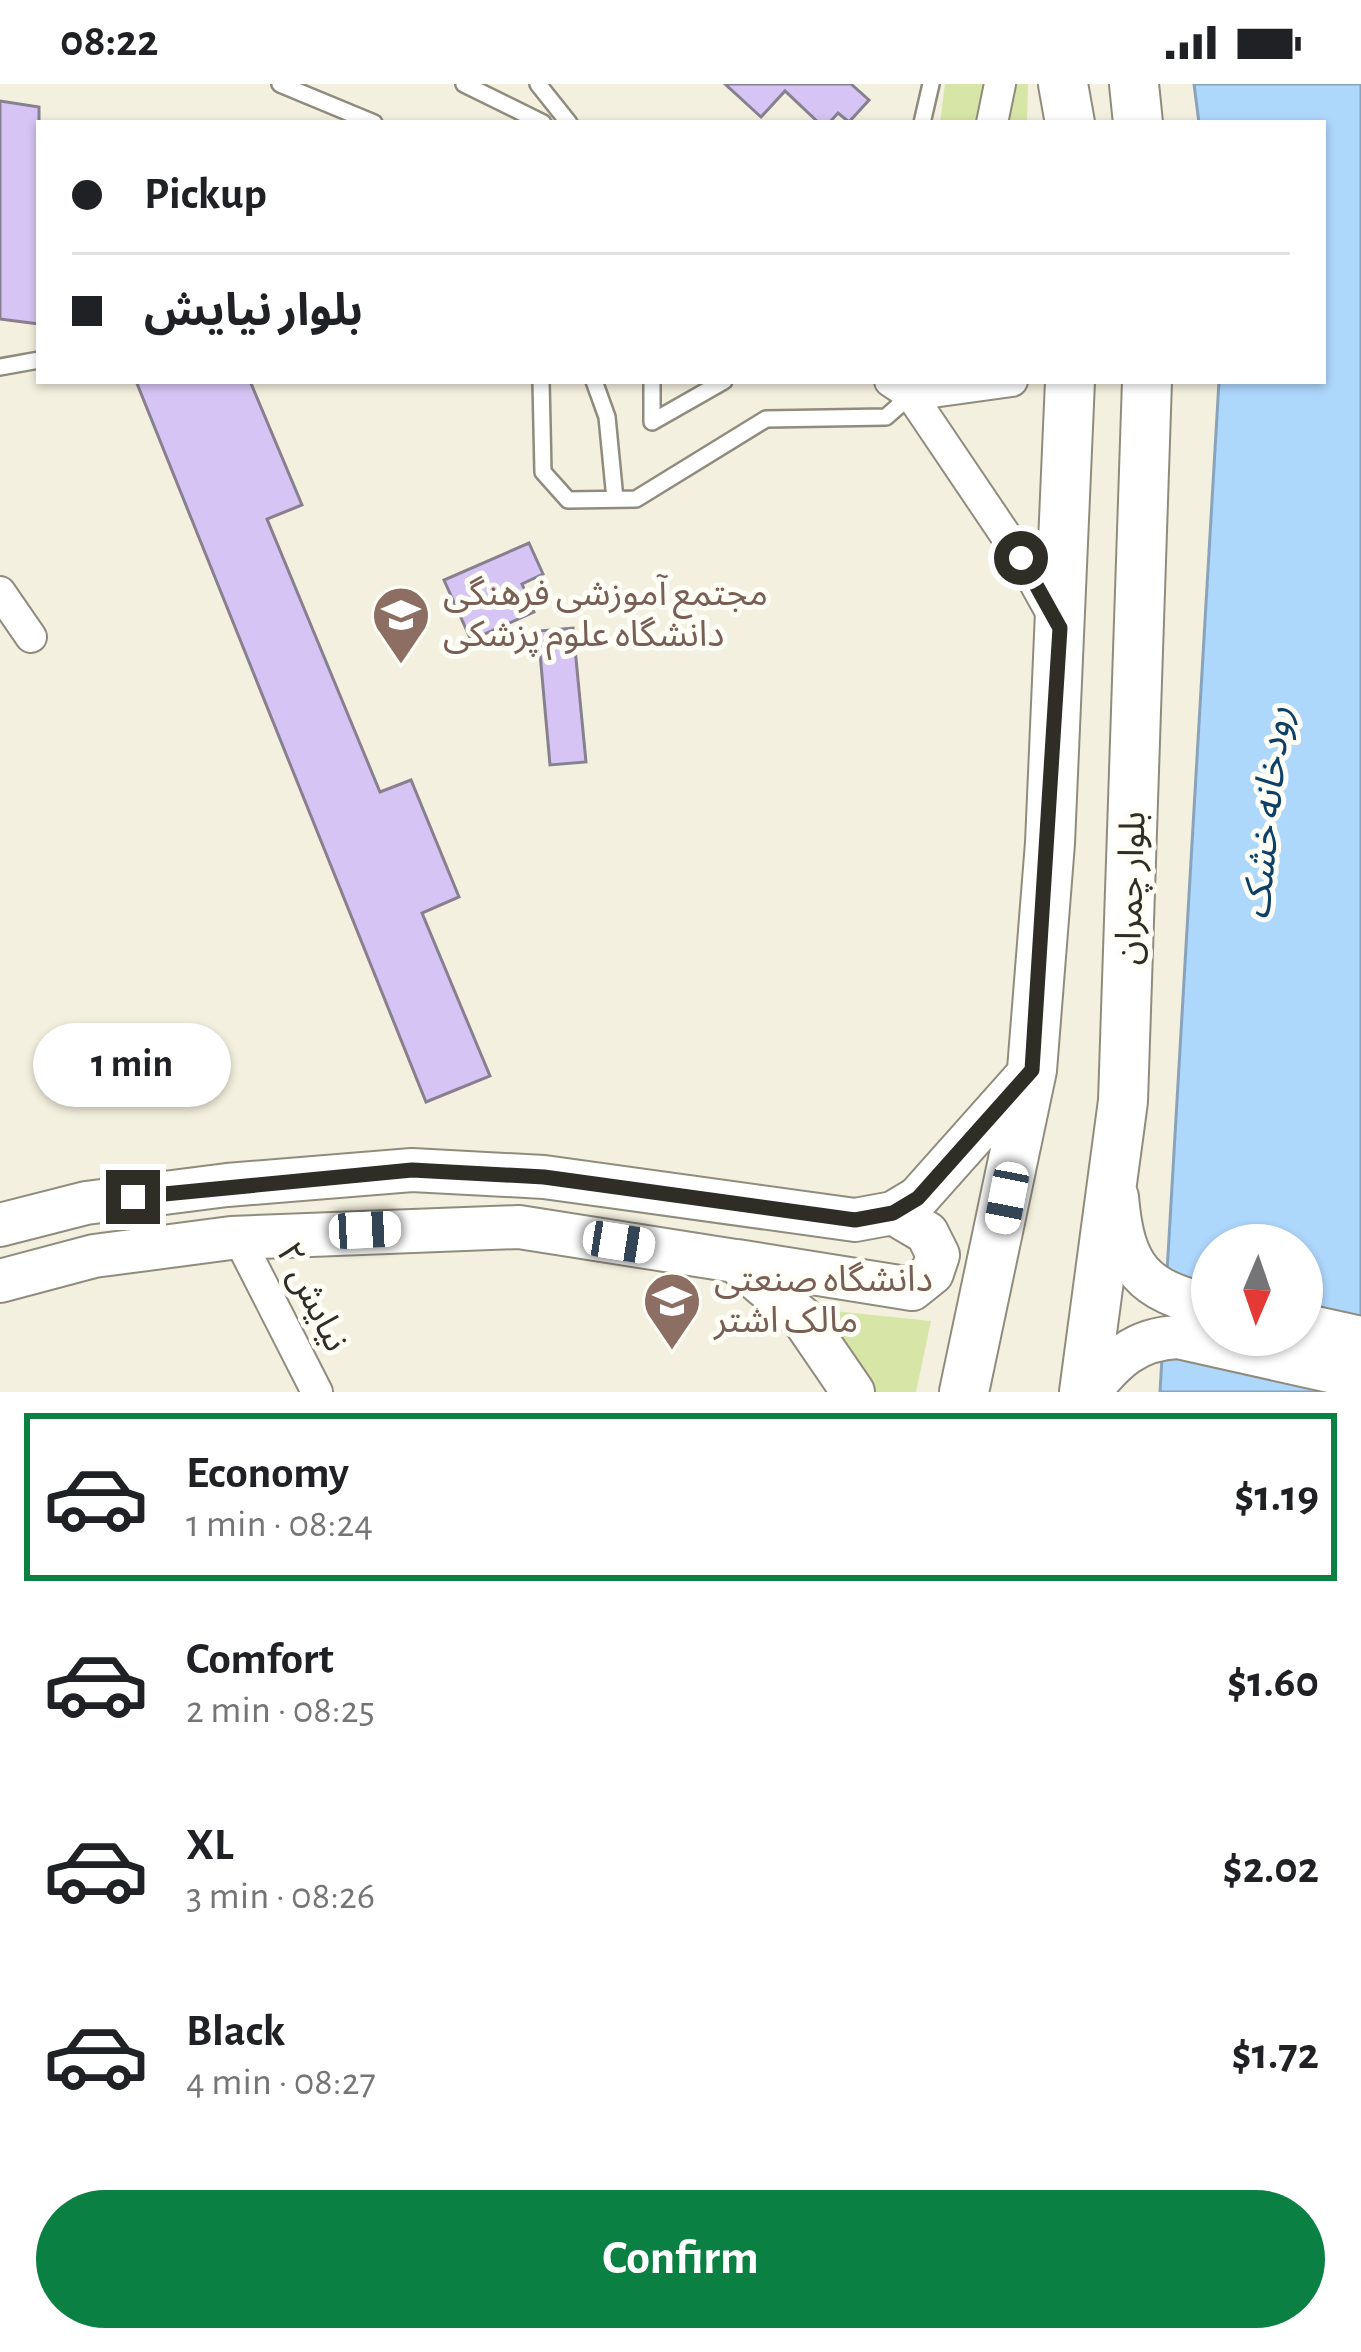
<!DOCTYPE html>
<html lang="en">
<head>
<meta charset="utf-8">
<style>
  body { margin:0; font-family:"Alegreya Sans","Noto Sans Arabic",sans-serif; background:#f6f6f6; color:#202124; height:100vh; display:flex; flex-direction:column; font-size:45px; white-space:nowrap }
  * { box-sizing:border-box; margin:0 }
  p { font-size:39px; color:#757577 }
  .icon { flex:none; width:66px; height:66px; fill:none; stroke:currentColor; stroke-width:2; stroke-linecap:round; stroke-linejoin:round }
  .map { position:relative; height:1308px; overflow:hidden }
  .drawer { display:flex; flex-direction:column; background:#fff; flex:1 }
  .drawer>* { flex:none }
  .guide { position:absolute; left:36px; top:36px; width:1290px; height:264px; border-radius:0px; box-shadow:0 3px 9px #0004; display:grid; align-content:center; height:264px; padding:0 36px; background:#fff }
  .needle { width:78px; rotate:182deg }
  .fabs { position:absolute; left:1191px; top:1140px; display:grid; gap:24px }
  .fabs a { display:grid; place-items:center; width:132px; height:132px; border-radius:50%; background:#fff; box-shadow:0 3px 9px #0004; font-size:60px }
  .end { position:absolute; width:54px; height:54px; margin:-27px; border:15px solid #2e2d26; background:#fff; box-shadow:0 0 0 6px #fff }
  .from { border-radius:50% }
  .bubble { position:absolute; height:84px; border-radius:42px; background:#fff; box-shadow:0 3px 9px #0004; font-size:39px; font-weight:600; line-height:84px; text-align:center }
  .car { position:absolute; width:36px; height:72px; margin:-36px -18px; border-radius:15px; box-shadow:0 0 9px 3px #0007; background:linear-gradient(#fff 24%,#345 0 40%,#fff 0 76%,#345 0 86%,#fff 0) }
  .guide b { display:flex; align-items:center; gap:42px; height:114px; font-size:45px }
  .guide b+b { border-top:3px solid #e0e0e0 }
  .guide i { width:30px; height:30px; background:#202124 }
  ul { padding:21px 0 0; list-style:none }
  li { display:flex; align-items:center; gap:36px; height:168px; margin:0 24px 18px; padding:0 12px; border:6px solid transparent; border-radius:0px }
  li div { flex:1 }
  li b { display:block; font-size:45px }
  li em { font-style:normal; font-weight:600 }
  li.selected { border-color:#0b8043 }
  li>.icon { width:108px; height:108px; stroke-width:1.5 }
  .action { display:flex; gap:24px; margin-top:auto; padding:24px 36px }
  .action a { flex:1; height:138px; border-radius:72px; background:#0b8043; color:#fff; font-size:48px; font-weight:600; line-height:138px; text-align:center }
  .status { display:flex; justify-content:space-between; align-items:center; height:84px; padding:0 60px; background:#fff; direction:ltr }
  .status svg { height:33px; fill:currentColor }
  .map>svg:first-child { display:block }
  .green { fill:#d7e5a7 }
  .water { fill:#aed7fc; stroke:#88a4bc; stroke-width:3; fill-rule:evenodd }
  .building { fill:#d6c5f4; stroke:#86818f; stroke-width:3 }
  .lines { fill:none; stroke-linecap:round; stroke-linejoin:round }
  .lane-casing { stroke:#908c7d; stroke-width:20 }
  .street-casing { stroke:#908c7d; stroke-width:34 }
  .secondary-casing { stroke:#908c7d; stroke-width:46 }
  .primary-casing { stroke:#908c7d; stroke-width:52 }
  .lane { stroke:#fff; stroke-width:15 }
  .street { stroke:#fff; stroke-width:30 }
  .secondary { stroke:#fff; stroke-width:42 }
  .primary { stroke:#fff; stroke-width:48 }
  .route { stroke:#2e2d26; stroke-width:15 }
  .labels { text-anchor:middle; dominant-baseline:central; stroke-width:10; stroke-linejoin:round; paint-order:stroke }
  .education-label { font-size:36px; fill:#785e54; stroke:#fefdf6; text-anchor:start }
  .street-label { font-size:36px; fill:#2e2d26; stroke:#fefdf6 }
  .water-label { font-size:39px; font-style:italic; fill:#0c4067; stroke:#fefdf6 }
</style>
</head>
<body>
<div class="status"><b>08:22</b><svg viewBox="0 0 49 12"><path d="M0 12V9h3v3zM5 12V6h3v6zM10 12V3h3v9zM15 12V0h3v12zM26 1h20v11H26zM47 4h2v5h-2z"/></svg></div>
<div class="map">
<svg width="1361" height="1308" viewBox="0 0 1361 1308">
  <rect width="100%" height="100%" fill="#f4f0df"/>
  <!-- green -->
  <path class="green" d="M 945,0 L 1028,0 L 1027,38 L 940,39 Z
    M 805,1224 L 931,1237 L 916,1308 L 874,1308 Z"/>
  <!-- water -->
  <path class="water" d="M 1194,0 L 1361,0 L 1361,1308 L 1160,1308 L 1219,297 L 1323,297 L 1323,39 L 1199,39 ZM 1212,1161 L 1302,1161 L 1302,1251 L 1212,1251 Z"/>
  <!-- building -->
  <path class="building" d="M 725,0 L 851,0 L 869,16 L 849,38 L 838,29 L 829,39 L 819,39 L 785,7 L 761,33 Z
    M 0,17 L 39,23 L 39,240 L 0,235 Z
    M 136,297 L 250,297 L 302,421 L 267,435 L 380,708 L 411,696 L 459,813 L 422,829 L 490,992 L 426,1018 Z
    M 529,459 L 543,490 L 522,500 L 534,528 L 471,556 L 444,496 Z
    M 573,544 L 586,678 L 550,681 L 538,547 Z"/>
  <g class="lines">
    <defs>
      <path id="lane" d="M 280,0 L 374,39
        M 464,0 L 543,39
        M 538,0 L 569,39
        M 922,39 L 931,0
        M 0,283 L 39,276
        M 541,297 L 543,388 L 568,416 L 636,415 L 766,335 L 886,333 L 911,311
        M 594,297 L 607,333 L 615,415
        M 652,297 L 652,338 L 724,297"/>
      <path id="street" d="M 992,39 L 1000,0
        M 890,297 L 911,311 L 1021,474 L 1057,539
        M 911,311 L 1012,297
        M 0,508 L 31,553
        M 238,1153 L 317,1308"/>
      <path id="secondary" d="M 1117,1113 C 1123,1184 1142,1207 1212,1222
        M 0,1141 L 86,1119 L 227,1101 L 412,1086 L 544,1093 L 855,1136 L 893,1129 L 918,1114 L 1032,986
        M 737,1177 L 912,1205 L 932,1189 L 938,1171 L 927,1149 L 893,1129
        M 0,1197 L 94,1172 L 231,1154 L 519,1143 L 735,1177 L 803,1235 L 853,1308
        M 1302,1241 L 1361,1254
        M 1089,1308 C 1114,1276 1135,1255 1178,1253 L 1361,1294"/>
      <path id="primary" d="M 1063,0 L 1070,39
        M 1134,0 L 1138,39
        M 964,1308 L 1032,986 L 1050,759 L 1070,297
        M 1084,1308 L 1123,1017 L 1147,297"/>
    </defs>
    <!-- lane casing -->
    <use href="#lane" class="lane-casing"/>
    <!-- street casing -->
    <use href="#street" class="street-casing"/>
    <!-- secondary casing -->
    <use href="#secondary" class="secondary-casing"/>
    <!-- primary casing -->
    <use href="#primary" class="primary-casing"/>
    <!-- lane -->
    <use href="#lane" class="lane"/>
    <!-- street -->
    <use href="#street" class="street"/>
    <!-- secondary -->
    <use href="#secondary" class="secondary"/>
    <!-- primary -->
    <use href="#primary" class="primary"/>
  </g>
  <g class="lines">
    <!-- route -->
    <path class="route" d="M 133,1113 L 412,1086 L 544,1093 L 855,1136 L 893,1129 L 918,1114 L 1032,986 L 1060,544 L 1021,474"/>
  </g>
  <!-- icons -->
  <defs>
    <symbol id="school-pin" viewBox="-11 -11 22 30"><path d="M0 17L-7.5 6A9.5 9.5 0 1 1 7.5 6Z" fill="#8d6e63" stroke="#fefdf6"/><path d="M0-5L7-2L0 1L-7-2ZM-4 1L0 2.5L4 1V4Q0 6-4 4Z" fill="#fff"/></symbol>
    <symbol id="university-pin" viewBox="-11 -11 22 30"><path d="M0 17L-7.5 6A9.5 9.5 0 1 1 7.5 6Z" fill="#8d6e63" stroke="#fefdf6"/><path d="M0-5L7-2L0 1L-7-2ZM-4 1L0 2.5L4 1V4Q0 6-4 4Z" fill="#fff"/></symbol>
  </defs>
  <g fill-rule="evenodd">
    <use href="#school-pin" x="368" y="498" width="66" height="90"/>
    <use href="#university-pin" x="639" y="1184" width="66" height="90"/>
  </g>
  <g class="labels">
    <!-- education labels -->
    <g class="education-label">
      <text x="443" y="510">مجتمع آموزشی فرهنگی<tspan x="443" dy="41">دانشگاه علوم پزشکی</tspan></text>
      <text x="714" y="1196">دانشگاه صنعتی<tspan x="714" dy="41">مالک اشتر</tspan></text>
    </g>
    <!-- street labels -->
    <g class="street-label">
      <text transform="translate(1131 804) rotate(-88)">بلوار چمران</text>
      <text transform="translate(312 1213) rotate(63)">نیایش ۲</text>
    </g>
    <!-- water labels -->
    <g class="water-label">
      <text transform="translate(1268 729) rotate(-84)">رودخانه خشک</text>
    </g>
  </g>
</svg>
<div class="fabs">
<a><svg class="needle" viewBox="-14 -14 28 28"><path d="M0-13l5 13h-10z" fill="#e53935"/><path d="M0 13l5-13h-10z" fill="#757577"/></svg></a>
</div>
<i class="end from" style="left:1021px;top:474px"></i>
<i class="end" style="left:133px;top:1113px"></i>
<div class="bubble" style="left:33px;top:939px;width:198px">1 min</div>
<i class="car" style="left:1007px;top:1114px;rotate:191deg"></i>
<i class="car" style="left:365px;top:1146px;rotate:87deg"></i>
<i class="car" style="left:619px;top:1158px;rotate:99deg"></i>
<div class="guide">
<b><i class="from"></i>Pickup</b>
<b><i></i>بلوار نیایش</b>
</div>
</div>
<section class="drawer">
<ul>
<li class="selected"><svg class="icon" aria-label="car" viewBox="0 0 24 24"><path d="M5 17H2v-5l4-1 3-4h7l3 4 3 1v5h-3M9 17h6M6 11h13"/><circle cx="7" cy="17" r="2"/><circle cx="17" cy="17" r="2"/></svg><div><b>Economy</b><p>1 min · 08:24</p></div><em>$1.19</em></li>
<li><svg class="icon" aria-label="car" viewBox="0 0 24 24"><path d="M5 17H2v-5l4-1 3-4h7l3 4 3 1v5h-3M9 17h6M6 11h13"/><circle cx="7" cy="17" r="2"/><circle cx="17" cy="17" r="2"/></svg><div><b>Comfort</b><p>2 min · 08:25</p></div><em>$1.60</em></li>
<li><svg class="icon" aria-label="car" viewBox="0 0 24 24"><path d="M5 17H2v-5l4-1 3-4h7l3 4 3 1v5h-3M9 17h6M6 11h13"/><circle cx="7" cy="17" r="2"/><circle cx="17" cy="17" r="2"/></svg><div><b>XL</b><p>3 min · 08:26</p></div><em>$2.02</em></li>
<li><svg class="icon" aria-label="car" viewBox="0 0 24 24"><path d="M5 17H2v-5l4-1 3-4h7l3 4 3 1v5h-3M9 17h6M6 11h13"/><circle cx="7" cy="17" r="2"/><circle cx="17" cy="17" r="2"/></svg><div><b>Black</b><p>4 min · 08:27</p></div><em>$1.72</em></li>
</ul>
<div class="action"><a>Confirm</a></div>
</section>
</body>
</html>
